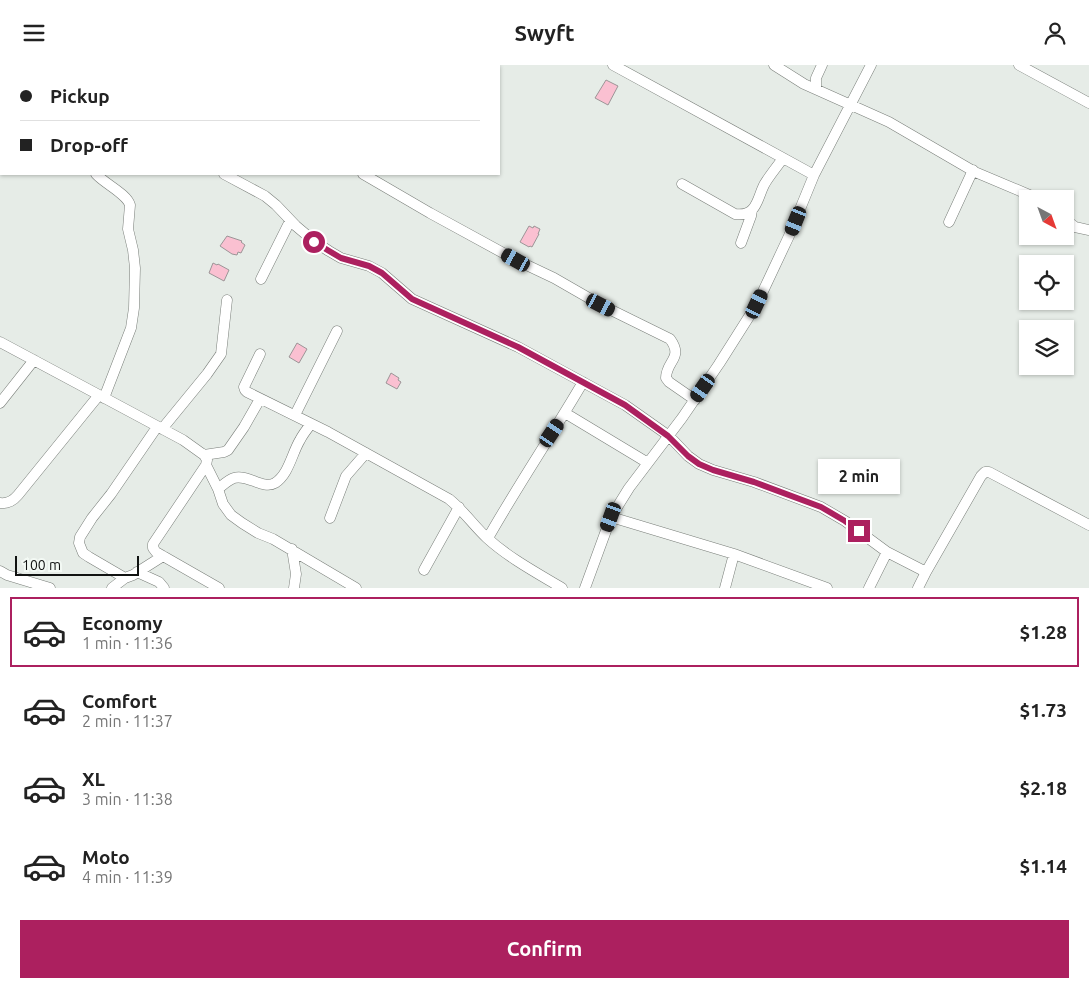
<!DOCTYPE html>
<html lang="en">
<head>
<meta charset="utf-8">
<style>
  body { margin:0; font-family:Ubuntu,sans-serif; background:#f6f6f6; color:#222; height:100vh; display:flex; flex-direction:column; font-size:19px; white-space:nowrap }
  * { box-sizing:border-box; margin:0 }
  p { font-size:16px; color:#767676 }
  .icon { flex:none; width:28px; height:28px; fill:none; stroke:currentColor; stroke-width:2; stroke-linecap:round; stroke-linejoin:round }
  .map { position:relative; height:523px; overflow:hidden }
  .drawer { display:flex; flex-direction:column; background:#fff; flex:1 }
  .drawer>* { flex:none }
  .hud { position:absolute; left:0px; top:0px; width:500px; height:110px; box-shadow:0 1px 4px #0004; display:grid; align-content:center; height:110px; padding:0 20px; background:#fff }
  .needle { width:32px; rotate:139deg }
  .buttons { position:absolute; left:1019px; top:125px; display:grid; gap:10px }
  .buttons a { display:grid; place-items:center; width:55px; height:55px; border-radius:0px; background:#fff; box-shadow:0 1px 4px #0004; font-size:25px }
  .scale { position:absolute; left:15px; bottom:12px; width:124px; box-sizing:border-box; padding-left:5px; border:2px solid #111312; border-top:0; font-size:14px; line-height:18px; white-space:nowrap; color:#111312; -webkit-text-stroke:4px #f3f9f4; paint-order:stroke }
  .end { position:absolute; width:22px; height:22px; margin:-11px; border:6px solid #ac205f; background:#fff; box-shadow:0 0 0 2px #fff }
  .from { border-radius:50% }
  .bubble { position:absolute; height:35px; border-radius:0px; background:#fff; box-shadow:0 1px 4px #0004; font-size:16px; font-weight:700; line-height:35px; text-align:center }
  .car { position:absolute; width:15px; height:30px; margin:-15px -8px; border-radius:6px; box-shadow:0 0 4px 1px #0007; background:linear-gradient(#222 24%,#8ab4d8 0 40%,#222 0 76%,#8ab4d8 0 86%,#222 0) }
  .hud b { display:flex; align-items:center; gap:18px; height:48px; font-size:19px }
  .hud b+b { border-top:1px solid #e0e0e0 }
  .hud i { width:12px; height:12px; background:#222 }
  ul { padding:9px 0 0; list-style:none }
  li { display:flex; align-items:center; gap:15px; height:70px; margin:0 10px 8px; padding:0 10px; border:2px solid transparent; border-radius:0px }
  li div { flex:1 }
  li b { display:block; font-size:19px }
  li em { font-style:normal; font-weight:700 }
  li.current { border-color:#ac205f }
  li>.icon { width:45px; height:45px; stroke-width:1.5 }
  .cta { display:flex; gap:10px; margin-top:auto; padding:10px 20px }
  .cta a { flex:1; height:58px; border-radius:0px; background:#ac205f; color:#fff; font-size:20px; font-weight:700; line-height:58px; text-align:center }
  header { display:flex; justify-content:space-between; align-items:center; height:65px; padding:0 20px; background:#fff; font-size:22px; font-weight:700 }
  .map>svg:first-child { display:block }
  .building { fill:#fac0d1; stroke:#9c9597 }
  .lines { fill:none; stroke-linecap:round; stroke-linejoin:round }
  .street-casing { stroke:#797e79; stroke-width:11 }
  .street { stroke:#fff; stroke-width:10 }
  .route { stroke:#ac205f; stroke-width:6 }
</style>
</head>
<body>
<header><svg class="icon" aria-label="menu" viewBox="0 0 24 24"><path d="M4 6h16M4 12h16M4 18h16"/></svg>Swyft<svg class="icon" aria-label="person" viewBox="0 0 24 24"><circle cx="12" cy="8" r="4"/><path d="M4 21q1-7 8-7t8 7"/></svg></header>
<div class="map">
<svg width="1089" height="523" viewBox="0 0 1089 523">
  <rect width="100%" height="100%" fill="#e6ece7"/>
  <!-- building -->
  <path class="building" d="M 606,15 L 618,21 L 608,40 L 595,33 Z
    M 529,161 L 533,163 L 534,161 L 540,164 L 538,169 L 539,169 L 532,182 L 530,181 L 529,182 L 520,177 Z
    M 227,171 L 242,176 L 241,177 L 245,180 L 241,188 L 238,187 L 237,190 L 232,189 L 220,181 Z
    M 213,198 L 217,200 L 218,199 L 229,205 L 224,216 L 209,208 Z
    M 297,278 L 307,284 L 299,298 L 289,292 Z
    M 391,308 L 399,313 L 398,315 L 401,317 L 397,324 L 386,318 Z"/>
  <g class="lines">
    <defs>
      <path id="street" d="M 26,0 L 26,1
        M 151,0 L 153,1
        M 613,0 L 814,110
        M 774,0 L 804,19 L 889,57 L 975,107 L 1039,134
        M 1019,0 L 1089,38
        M 227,1 L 228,0
        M 307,1 L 308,0
        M 816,24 L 816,13 L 822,0
        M 0,58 L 1,59
        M 96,109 C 105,119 127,129 130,140 L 128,164 L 133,185 L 135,203 L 134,243 L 131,263 L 104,333
        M 224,109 L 265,131 L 276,140 L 296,161 L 315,177 L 329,186 L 341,193 L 369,201 L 382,208 L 412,234 L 518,282 L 625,340 L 669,371 L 688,391 L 699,399 L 713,405 L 754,417 L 821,442 L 845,456 L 887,487 L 926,507
        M 363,109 L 430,148 L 516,195 L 554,213 L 601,240 L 670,274 C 684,293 666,296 666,313 L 669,317 L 695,335
        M 682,119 L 735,149 C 757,152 757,134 764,120 C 769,111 777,102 783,93
        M 1065,154 L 1075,162 L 1089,165
        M 949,157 L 973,105
        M 741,178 L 751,151 L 752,145
        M 261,214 L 290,156
        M 0,277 L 183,375 L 204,390 L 207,395 L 206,400 L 153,479 L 153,483 L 156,487 L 219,523
        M 260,289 L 244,322 L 245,325 L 247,327 L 328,367 L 449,434 C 464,446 474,461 487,473 C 509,493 537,508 562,523
        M 0,338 L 34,295
        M 565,348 L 648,398
        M 295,350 L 337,266
        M 162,364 L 207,309 L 221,289 L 227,235
        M 204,390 L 224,387 L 228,385 L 244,362 L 260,334
        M 206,400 L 218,424 L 223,439 L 231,450 L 242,458 L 258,468 L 273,474 L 356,523
        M 218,424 C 223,420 228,415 234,413 C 248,409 263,425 275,418 C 289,409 292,388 300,375 C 303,369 307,364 311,359
        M 0,438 C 8,439 13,436 18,430 L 99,330
        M 611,452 L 734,489 L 827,523
        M 330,453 L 346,411 L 366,388
        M 488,473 C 518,420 552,370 583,317
        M 292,484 L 296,509 L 294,523
        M 424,505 L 459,442
        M 0,506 L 7,510 L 50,523
        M 137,507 L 159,517 L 164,523
        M 125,513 L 89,492 L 83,488 L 79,478 L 80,472 L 92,453 L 111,429 L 157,362
        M 112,523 L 125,513 L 133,510 L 163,491
        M 585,523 L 611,452 L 629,423 L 682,353 L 719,299 L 757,239 L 789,171 L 814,110 L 871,0
        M 725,523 L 734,489
        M 869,523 L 887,487
        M 918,523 L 926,507 L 981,411 L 985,407 L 989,407 L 1089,460"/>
    </defs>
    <!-- street casing -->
    <use href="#street" class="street-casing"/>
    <!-- street -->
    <use href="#street" class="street"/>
  </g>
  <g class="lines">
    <!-- route -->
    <path class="route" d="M 314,177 L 341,193 L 369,201 L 382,208 L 412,234 L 518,282 L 625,340 L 668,371 L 688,391 L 699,399 L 713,405 L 754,417 L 821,442 L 845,456 L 859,466"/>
  </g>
</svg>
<div class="buttons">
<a><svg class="needle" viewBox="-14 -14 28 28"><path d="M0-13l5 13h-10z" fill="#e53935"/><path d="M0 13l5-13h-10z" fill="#767676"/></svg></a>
<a><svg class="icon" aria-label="locate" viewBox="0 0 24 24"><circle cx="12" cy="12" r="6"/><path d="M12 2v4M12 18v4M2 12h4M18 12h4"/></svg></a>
<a><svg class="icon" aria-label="layers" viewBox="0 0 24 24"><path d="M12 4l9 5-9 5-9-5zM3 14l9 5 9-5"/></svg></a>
</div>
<div class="scale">100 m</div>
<i class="end from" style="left:314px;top:177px"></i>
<i class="end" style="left:859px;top:466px"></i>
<div class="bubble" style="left:818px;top:394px;width:82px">2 min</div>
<i class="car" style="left:796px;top:156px;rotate:202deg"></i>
<i class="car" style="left:516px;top:195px;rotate:299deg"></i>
<i class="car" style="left:757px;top:239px;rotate:25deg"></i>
<i class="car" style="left:601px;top:240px;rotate:117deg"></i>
<i class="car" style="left:703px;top:323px;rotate:215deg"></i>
<i class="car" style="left:552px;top:368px;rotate:34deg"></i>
<i class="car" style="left:611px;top:452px;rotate:200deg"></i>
<div class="hud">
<b><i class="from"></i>Pickup</b>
<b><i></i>Drop-off</b>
</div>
</div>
<section class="drawer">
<ul>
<li class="current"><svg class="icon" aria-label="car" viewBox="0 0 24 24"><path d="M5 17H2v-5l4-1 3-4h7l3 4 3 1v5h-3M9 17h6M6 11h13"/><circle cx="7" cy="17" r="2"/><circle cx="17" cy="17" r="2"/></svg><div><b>Economy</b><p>1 min · 11:36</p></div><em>$1.28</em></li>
<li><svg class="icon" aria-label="car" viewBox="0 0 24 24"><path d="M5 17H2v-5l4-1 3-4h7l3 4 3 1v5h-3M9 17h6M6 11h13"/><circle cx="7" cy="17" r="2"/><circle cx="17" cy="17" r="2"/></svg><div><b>Comfort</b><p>2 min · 11:37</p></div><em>$1.73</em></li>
<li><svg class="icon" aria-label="car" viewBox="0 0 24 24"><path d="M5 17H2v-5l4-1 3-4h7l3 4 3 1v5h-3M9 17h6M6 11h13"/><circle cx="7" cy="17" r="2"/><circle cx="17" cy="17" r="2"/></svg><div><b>XL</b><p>3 min · 11:38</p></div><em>$2.18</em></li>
<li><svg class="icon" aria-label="car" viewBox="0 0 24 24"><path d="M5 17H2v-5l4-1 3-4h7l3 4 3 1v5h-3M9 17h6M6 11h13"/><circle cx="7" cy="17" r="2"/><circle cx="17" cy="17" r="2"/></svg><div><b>Moto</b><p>4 min · 11:39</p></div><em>$1.14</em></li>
</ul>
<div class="cta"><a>Confirm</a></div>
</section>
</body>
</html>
